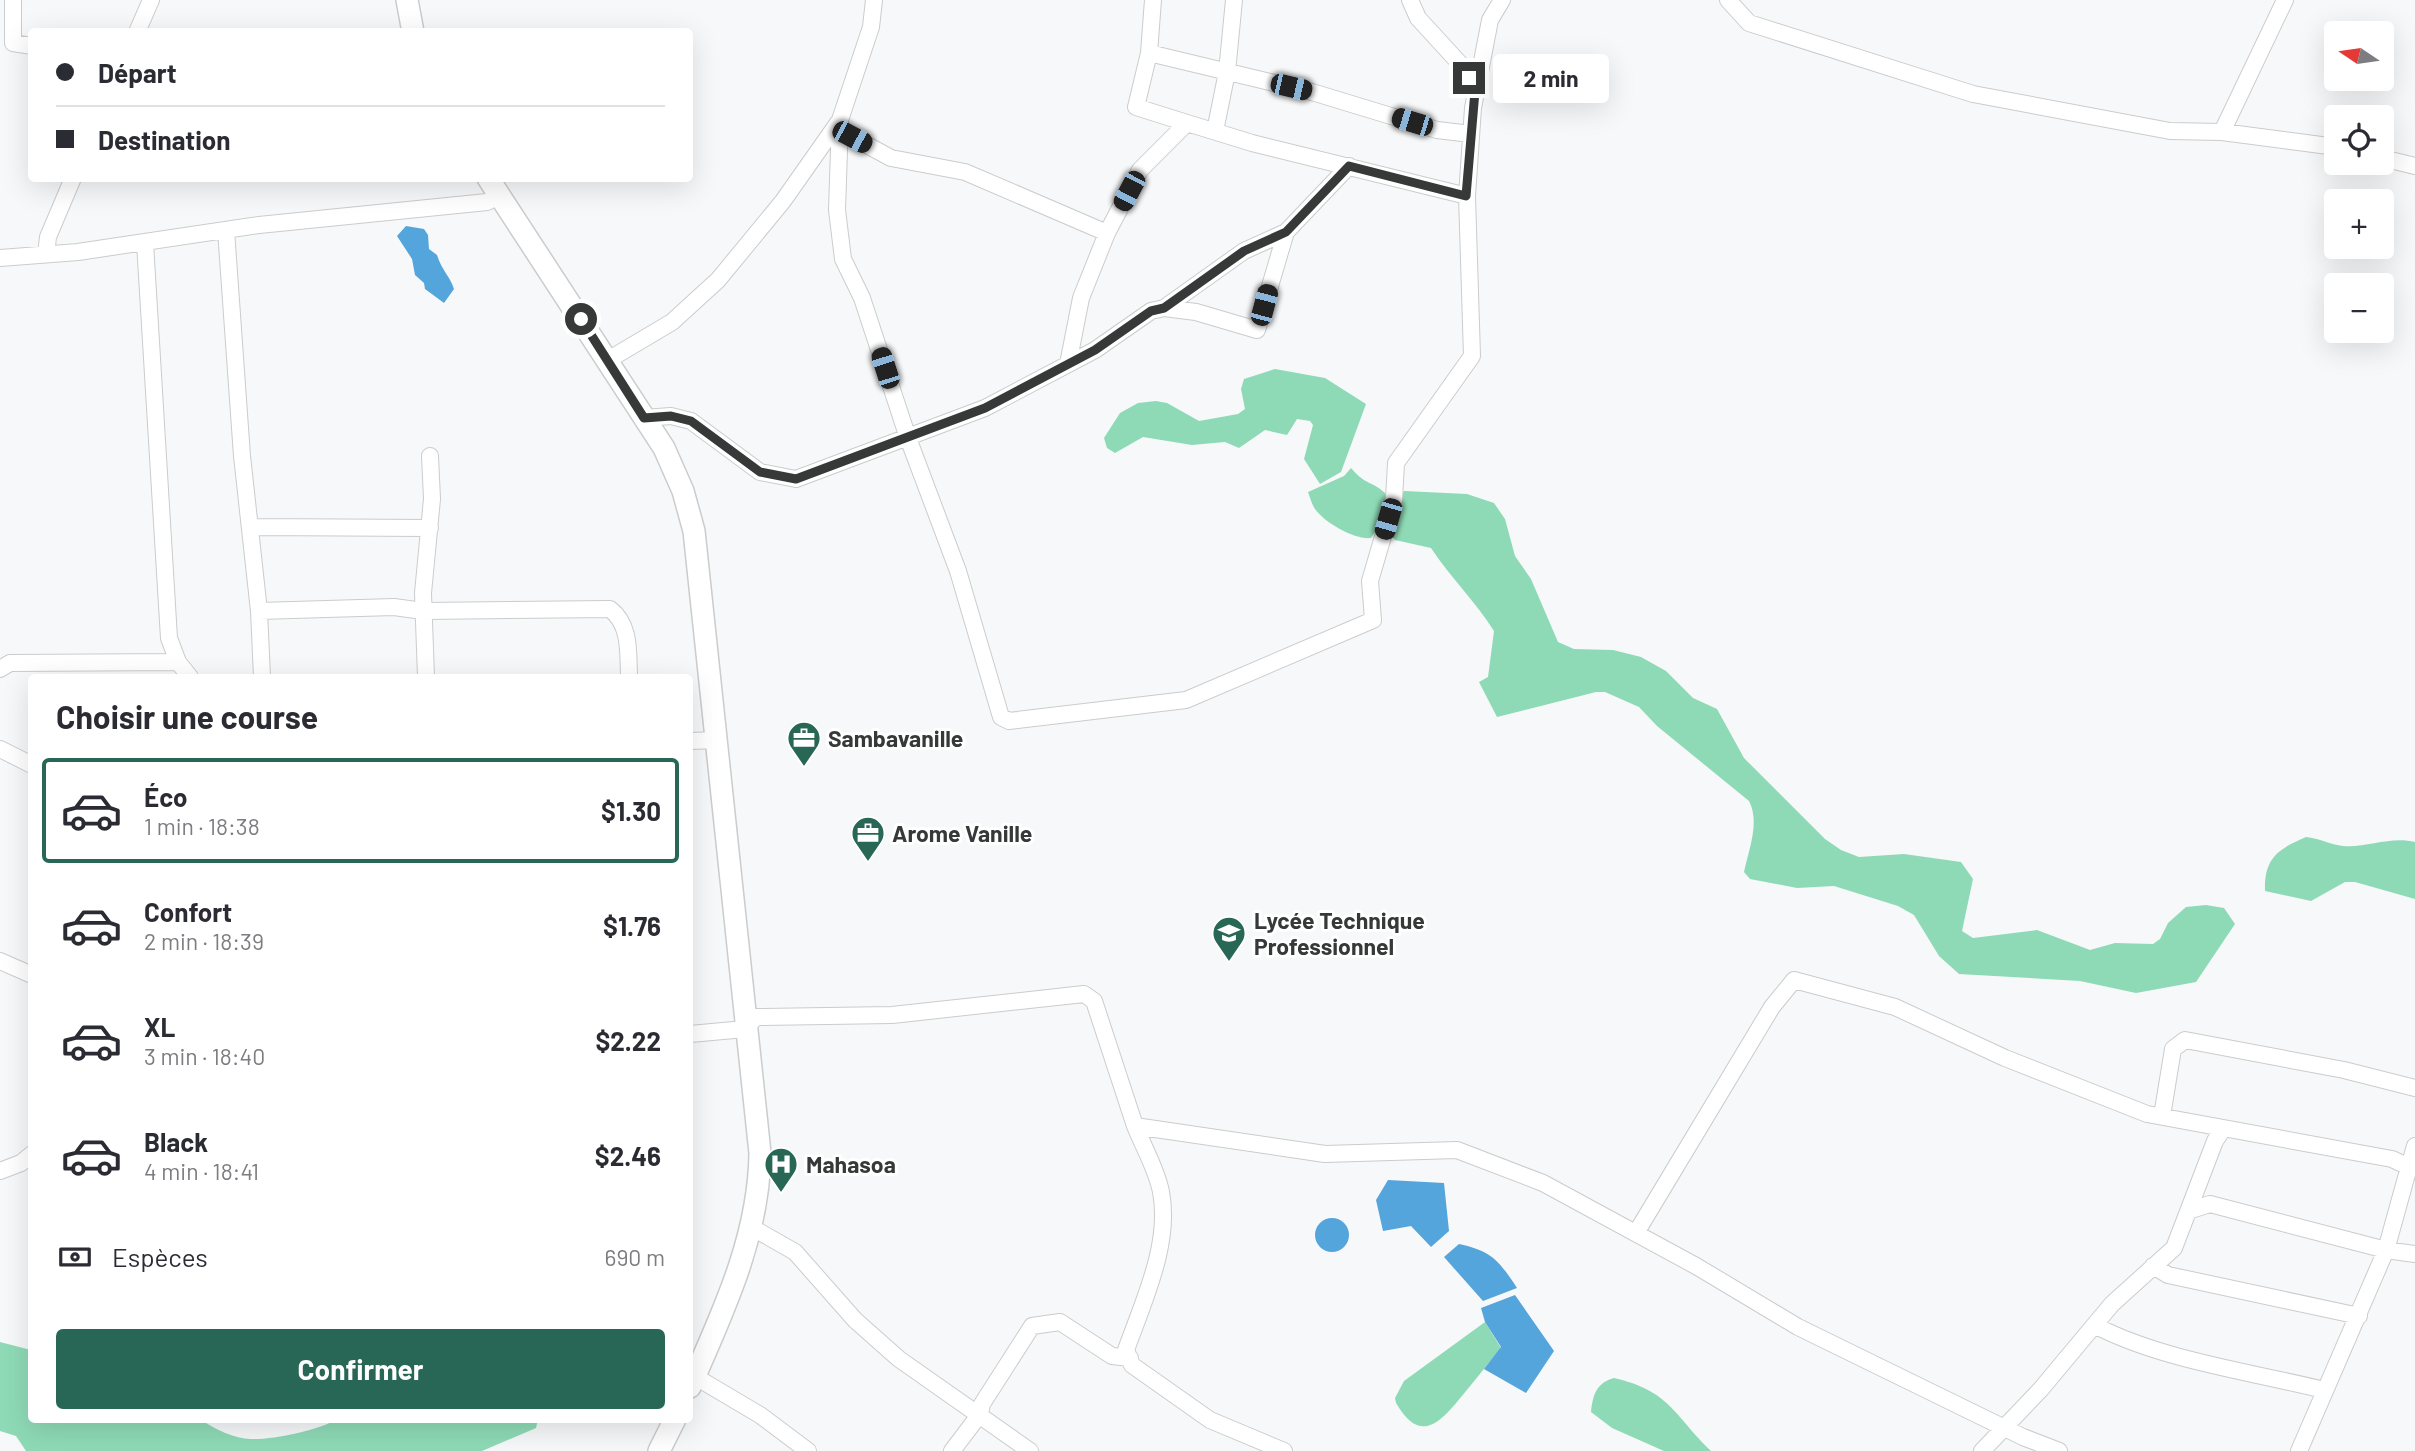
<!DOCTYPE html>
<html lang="fr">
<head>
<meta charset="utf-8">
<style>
  body { margin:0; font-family:Barlow,sans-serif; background:#f7f7f7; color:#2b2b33; height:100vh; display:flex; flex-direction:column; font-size:26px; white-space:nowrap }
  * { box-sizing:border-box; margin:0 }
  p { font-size:23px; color:#7c7c81 }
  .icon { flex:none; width:38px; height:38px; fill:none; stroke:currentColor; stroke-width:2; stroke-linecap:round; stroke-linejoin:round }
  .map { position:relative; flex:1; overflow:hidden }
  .panel { position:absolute; left:28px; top:674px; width:665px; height:749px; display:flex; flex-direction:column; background:#fff; border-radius:7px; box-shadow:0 7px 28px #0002 }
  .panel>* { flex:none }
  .hud { position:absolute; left:28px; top:28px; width:665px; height:154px; border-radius:7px; box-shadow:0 7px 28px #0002; display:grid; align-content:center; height:154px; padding:0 28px; background:#fff }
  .needle { width:46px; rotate:283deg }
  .controls { position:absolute; left:2324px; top:21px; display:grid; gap:14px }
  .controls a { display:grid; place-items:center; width:70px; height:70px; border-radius:7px; background:#fff; box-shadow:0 7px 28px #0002; font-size:35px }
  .end { position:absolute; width:32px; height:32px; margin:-16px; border:9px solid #373838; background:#fff; box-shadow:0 0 0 4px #fff }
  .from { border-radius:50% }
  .bubble { position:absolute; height:49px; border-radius:7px; background:#fff; box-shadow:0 7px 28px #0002; font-size:23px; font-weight:700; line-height:49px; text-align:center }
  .car { position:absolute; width:21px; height:42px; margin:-21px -10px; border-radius:9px; box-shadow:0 0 5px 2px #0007; background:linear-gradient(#222 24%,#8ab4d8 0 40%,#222 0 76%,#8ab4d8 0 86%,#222 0) }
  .hud b { display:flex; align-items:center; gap:24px; height:66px; font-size:26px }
  .hud b+b { border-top:2px solid #e1e1e2 }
  .hud i { width:18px; height:18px; background:#2b2b33 }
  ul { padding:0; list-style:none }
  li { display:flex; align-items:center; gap:21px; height:105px; margin:0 14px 10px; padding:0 14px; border:4px solid transparent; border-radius:7px }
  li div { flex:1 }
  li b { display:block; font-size:26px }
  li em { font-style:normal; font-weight:700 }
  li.active { border-color:#286755 }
  li>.icon { width:63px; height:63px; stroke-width:1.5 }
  h2 { padding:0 28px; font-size:32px; line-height:84px }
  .pay { display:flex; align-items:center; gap:18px; height:77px; padding:0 28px; font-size:26px }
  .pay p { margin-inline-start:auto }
  .primary-button { display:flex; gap:14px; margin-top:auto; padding:14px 28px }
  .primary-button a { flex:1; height:80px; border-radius:7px; background:#286755; color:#fff; font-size:28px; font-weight:700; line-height:80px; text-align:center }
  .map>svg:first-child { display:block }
  .green { fill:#8edab6 }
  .water { fill:#54a5dc }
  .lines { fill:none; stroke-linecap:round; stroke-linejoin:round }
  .minor-casing { stroke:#cacccd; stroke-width:18 }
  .major-casing { stroke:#cacccd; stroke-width:24 }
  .minor { stroke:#fff; stroke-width:16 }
  .major { stroke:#fff; stroke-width:21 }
  .route { stroke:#373838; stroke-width:9 }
  .labels { text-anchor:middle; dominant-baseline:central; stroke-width:6; stroke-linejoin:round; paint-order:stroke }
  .poi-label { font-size:23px; font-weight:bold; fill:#373838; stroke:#fff; text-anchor:start }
</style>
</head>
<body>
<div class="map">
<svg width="2415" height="1451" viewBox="0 0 2415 1451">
  <rect width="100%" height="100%" fill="#f7f8f9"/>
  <!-- green -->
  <path class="green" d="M 1275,369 L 1325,378 L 1366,404 L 1341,472 L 1320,484 L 1304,459 L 1313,425 L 1310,421 L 1297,419 L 1287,435 L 1265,430 L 1239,448 L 1225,442 L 1192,445 L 1143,437 L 1115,453 L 1107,448 L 1104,438 L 1120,413 L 1138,403 L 1156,401 L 1167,403 L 1199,421 L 1238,414 L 1245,409 L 1241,389 L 1244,379 Z
    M 1351,468 C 1366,486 1373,481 1386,494 L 1381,522 L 1371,538 C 1355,540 1325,523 1315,509 C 1312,505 1310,497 1308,492 L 1344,476 Z
    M 1404,491 L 1467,494 L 1494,503 L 1505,519 L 1515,556 L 1531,579 L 1558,642 L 1574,649 L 1613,650 L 1641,657 L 1666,671 L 1693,698 L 1717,709 L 1744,758 L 1825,839 L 1841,850 L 1859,857 L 1904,854 L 1961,862 L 1973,879 L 1962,931 L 1973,938 L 2037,930 L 2090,950 L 2115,943 L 2153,944 L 2160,939 L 2168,923 L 2186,907 L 2206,905 L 2224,908 L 2235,924 L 2196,982 L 2136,993 L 2080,981 L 1959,974 L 1939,956 L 1914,915 L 1898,906 L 1834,886 L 1797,888 L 1750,879 L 1744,872 C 1749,849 1760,822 1749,801 L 1657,726 L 1639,707 L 1605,692 L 1596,692 L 1497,717 L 1479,682 L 1488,677 L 1494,631 C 1475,601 1451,578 1431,548 L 1395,540 L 1389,533 L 1395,505 Z
    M 2306,837 C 2319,838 2331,845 2343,846 C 2367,848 2390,836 2415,842 L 2415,899 L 2355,882 L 2345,882 L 2311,901 L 2265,891 C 2264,858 2278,849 2306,837 Z
    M 1485,1322 L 1501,1348 C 1489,1362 1478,1377 1466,1391 C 1443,1419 1422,1448 1396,1403 L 1395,1398 L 1404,1381 Z
    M 0,1342 L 31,1350 L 32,1419 L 200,1419 C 214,1429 235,1439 251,1439 C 273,1440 319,1430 338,1419 L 538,1419 L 536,1428 L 482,1451 L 26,1451 L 16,1436 L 0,1431 Z
    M 1614,1378 C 1670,1391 1673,1414 1711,1451 L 1664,1451 L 1612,1428 L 1591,1412 C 1593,1395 1596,1383 1614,1378 Z"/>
  <!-- water -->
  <path class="water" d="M 406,226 L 424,229 L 428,235 L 429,249 L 437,255 C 442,271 450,276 454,289 L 444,303 L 425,289 L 424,283 L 415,275 L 412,259 L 397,236 Z
    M 1388,1180 L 1444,1183 L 1449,1231 L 1431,1247 L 1411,1226 L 1383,1231 L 1376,1200 Z
    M1315 1235a17 17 0 1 1 34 0a17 17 0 1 1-34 0Z
    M 1459,1244 C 1491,1251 1499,1260 1517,1288 L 1483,1301 L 1444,1257 Z
    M 1515,1295 L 1554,1351 L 1526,1393 L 1484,1369 L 1501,1347 L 1485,1322 L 1481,1308 Z"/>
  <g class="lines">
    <defs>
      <path id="minor" d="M 13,0 L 13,43 L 32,46
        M 1153,0 L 1149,53 L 1136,107 L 1187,123
        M 1410,0 L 1418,18 L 1462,66 L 1475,91
        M 1728,0 L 1749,23 L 1973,94 L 2170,131 L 2222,132 L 2336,147
        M 137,32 L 151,0
        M 1149,53 L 1312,92 L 1437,130 L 1471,134
        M 840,120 L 837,210 L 843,259 L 862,298 L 908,438 L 958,571 L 1001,717 L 1009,721 L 1186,700 L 1373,620 L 1370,581 L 1394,499 L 1396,463 L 1472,356 L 1467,196 L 1473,108 L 1490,20 L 1502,0
        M 1215,131 L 1227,72 L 1234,0
        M 2222,132 L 2285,0
        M 840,137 L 852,137 L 891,158 L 965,172 L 1107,233
        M 2382,158 L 2415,166
        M 226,230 L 242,456 L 259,611 L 262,677
        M 145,243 L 169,638 L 178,662 L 190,677
        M 46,254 L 48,237 L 73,178
        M 0,258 L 78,252 L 259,225 L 487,202 L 499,196
        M 1164,308 L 1244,251 L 1286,232
        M 608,360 L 672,322 L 718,280 L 783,201 L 840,120 L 871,27 L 874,0
        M 1068,364 L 1081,298 L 1107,233 L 1140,170 L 1187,123 L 1252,143 L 1467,196
        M 644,418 L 671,416 L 691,421 L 760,472 L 796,479 L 985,408 L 1095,350 L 1151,311 L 1164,308 L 1196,312 L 1257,330 L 1286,232 L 1349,166
        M 252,527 L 430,528
        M 259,611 L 394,607 L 423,611 L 610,609 C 631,625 628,653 629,677
        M 0,669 L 10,663 L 178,662
        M 426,677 L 423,593 L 432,499 L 430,456
        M 690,741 L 717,740
        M 0,749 L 32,765
        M 0,961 L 32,975
        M 690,1034 L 745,1029 L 756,1017 L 892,1015 L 1084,994 L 1094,1001 L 1135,1126 L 1325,1154 L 1457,1150 L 1543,1183 L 1696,1266 L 1798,1327 L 2023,1437 L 2059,1451
        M 2162,1116 L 2173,1049 L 2185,1040 L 2344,1070 L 2415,1088
        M 1135,1126 C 1143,1146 1157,1170 1161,1192 C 1171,1244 1143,1302 1126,1350 L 1132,1365 L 1210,1420 L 1284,1451
        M 0,1171 L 21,1163 L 32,1154
        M 2191,1210 L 2210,1204 L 2386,1250 L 2415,1254
        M 751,1227 L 795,1252 L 855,1320 L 899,1359 L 1030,1451
        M 1636,1233 L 1772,1007 L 1794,980 L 1895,1007 L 2005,1058 L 2147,1114 L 2392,1159 L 2409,1167 L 2415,1146
        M 2153,1266 L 2168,1275 L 2359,1316
        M 2096,1326 C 2162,1360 2251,1372 2324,1390
        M 694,1376 L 760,1415 L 808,1451
        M 952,1451 L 980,1414 L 982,1404 L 1032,1326 L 1060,1322 L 1112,1356 L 1130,1358
        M 1982,1451 L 2041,1389 L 2112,1304 L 2174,1248 L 2215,1141 L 2223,1129
        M 2299,1451 L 2386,1250 L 2409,1167 L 2415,1168"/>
      <path id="major" d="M 407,0 L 413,32
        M 488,178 L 664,448 L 683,491 L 694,531 L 760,1153 C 759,1237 723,1312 690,1387
        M 659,1451 L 675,1419"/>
    </defs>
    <!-- minor casing -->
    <use href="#minor" class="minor-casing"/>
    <!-- major casing -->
    <use href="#major" class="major-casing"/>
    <!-- minor -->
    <use href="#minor" class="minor"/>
    <!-- major -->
    <use href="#major" class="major"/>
  </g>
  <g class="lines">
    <!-- route -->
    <path class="route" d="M 581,319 L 644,418 L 671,416 L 691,421 L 760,472 L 796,479 L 985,408 L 1095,350 L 1151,311 L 1164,308 L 1244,251 L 1286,232 L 1349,166 L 1466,196 L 1475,91 L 1469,78"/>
  </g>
  <!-- icons -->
  <defs>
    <symbol id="office-pin" viewBox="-11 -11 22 30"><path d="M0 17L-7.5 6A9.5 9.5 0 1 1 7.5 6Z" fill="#286755" stroke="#fff"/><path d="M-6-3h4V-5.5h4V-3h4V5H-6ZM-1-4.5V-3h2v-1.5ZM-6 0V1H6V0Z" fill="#fff"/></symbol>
    <symbol id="school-pin" viewBox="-11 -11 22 30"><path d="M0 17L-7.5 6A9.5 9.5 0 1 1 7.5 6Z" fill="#286755" stroke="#fff"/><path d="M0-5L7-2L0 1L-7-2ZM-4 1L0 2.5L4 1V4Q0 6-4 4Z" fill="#fff"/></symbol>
    <symbol id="hospital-pin" viewBox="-11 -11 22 30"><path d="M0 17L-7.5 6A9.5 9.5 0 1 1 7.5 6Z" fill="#286755" stroke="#fff"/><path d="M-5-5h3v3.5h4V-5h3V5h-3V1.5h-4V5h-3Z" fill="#fff"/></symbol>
  </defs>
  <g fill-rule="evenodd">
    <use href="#office-pin" x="785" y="719" width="38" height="52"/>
    <use href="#office-pin" x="849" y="814" width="38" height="52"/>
    <use href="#school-pin" x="1210" y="914" width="38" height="52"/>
    <use href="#hospital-pin" x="762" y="1145" width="38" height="52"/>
  </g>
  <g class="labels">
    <!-- poi labels -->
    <g class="poi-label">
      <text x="828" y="738">Sambavanille</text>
      <text x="892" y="833">Arome Vanille</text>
      <text x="1254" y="920">Lycée Technique<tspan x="1254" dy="26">Professionnel</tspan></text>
      <text x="806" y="1164">Mahasoa</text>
    </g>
  </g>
</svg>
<div class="controls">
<a><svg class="needle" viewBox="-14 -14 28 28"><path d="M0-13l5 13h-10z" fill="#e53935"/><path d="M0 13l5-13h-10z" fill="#7c7c81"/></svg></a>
<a><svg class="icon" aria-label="locate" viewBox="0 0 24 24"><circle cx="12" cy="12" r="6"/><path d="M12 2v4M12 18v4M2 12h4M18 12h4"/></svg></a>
<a>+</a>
<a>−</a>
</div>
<i class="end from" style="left:581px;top:319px"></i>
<i class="end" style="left:1469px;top:78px"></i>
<div class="bubble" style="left:1493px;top:54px;width:116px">2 min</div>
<i class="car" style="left:1291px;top:87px;rotate:103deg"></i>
<i class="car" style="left:1412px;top:122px;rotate:287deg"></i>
<i class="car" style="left:852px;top:137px;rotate:118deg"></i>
<i class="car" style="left:1129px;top:191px;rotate:208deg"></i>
<i class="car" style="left:1264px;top:305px;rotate:15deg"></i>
<i class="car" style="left:885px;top:368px;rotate:342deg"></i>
<i class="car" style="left:1388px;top:519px;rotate:196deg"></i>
<div class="hud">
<b><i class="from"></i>Départ</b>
<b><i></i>Destination</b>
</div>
<section class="panel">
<h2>Choisir une course</h2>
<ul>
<li class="active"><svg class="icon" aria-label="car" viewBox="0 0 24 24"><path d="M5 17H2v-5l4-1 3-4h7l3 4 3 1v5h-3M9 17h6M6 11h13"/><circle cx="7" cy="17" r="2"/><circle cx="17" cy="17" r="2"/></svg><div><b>Éco</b><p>1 min · 18:38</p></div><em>$1.30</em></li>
<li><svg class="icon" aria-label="car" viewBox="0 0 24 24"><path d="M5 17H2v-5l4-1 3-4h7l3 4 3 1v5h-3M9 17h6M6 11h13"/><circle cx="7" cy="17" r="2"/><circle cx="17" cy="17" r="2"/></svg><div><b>Confort</b><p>2 min · 18:39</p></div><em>$1.76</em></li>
<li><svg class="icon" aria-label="car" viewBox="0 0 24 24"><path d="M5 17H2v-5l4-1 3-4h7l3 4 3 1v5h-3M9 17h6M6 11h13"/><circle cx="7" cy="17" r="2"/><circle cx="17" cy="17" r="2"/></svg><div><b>XL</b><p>3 min · 18:40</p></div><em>$2.22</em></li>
<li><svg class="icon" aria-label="car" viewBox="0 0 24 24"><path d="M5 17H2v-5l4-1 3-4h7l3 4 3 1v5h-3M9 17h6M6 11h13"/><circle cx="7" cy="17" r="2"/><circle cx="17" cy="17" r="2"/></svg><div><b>Black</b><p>4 min · 18:41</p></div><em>$2.46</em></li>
</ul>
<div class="pay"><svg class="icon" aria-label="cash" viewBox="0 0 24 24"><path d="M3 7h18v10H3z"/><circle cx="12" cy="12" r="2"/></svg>Espèces<p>690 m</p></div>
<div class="primary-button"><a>Confirmer</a></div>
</section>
</div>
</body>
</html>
